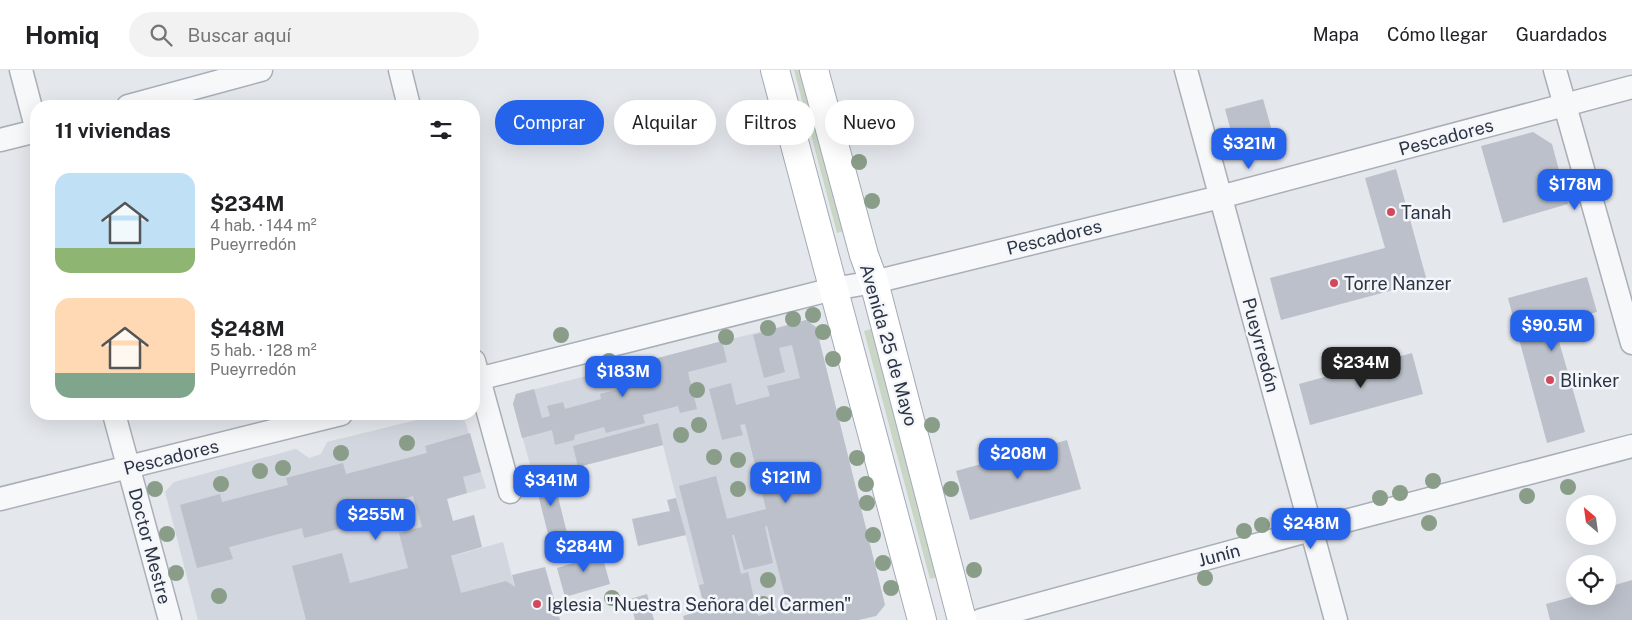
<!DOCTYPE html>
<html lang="es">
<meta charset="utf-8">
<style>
body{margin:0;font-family:"Public Sans",sans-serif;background:#f2f2f2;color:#202124;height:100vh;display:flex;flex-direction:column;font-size:19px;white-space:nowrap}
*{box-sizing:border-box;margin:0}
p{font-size:16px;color:#757577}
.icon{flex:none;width:28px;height:28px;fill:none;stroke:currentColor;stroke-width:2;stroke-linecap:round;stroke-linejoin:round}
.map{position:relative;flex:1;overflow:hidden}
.drawer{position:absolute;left:30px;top:30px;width:450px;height:320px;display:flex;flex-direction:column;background:#fff;border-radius:20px;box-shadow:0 5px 20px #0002}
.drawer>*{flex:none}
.guide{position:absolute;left:495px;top:30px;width:475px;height:45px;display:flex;gap:10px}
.needle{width:32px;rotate:331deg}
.tools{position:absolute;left:1566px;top:425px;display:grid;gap:10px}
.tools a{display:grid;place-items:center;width:50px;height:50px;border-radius:50%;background:#fff;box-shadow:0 5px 20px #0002;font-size:25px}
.price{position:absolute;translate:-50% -42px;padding:0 11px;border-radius:10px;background:#2563eb;color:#fff;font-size:16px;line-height:32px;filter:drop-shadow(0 1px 2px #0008)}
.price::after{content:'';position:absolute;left:50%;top:30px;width:15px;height:11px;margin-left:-8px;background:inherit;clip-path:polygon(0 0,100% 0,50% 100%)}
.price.active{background:#222;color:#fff}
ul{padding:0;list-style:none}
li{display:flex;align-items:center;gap:15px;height:125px;padding:0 25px}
li span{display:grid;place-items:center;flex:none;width:140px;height:100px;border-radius:15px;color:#555}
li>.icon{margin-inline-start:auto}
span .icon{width:60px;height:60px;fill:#fffc;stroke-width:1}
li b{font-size:21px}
h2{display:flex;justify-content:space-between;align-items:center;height:60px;padding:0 25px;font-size:21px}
.chip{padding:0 18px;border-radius:22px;background:#fff;box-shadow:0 5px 20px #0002;font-size:18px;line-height:45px}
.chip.active{background:#2563eb;color:#fff}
header{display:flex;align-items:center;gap:30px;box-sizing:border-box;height:70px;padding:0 25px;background:#fff;border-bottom:1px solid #e0e0e0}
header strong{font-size:24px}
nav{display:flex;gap:28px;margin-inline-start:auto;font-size:18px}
.search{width:350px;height:45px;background:#f2f2f2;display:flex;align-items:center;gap:12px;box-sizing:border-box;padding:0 18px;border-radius:28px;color:#757577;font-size:19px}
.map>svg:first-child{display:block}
.built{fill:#d2d6de}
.green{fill:#c9d6c5}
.building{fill:#bbc0ca;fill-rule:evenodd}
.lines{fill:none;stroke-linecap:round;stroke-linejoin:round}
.minor-casing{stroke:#a9aeb7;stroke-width:25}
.major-casing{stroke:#a3abb8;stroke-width:30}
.minor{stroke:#f7f8fa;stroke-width:22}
.major{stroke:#fff;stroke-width:28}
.tree{fill:#899d89}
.poi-dot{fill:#d1495b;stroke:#f4f6f9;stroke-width:2}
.labels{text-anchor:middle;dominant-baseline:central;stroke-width:5;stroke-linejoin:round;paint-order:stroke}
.street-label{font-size:18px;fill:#2b3445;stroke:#f4f6f9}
.poi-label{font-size:18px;fill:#2b3445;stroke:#f4f6f9;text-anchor:start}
</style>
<header>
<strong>Homiq</strong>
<div class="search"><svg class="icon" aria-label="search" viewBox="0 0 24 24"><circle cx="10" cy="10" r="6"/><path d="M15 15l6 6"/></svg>Buscar aquí</div>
<nav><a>Mapa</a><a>Cómo llegar</a><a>Guardados</a></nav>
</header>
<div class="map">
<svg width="1632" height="550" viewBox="0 0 1632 550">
<rect width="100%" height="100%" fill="#e4e7ec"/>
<!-- built -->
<path class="built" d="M806,250L816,257L885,535L876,546L707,550L663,375L534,408L513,334L516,324Z
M441,344H452L465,351L486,418L417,437L422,457L409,498L503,472L523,550H198L165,422L174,412L296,379L309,388L321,384L327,372Z"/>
<!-- green -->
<path class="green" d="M794,0H801L844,161L837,163Z
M871,259L937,507L930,509L864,261Z"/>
<!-- building -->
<path class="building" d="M1263,29L1276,75L1259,80L1233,69L1225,39Z
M1533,62L1552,74L1568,134L1503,153L1481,76Z
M1396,99L1427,211L1281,250L1270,208L1385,178L1365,108Z
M1587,207L1597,242L1554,254L1585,362L1547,373L1508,228Z
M806,250L816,257L885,535L876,546L859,550H684L683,546L705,539L699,515L704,514L679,416L716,406L727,449L766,439L745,354L740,355L743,365L722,370L709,319L731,313L736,335L770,326L767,316L800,308L792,275L779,278L785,302L764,308L753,265ZM767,456L788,538L758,546L748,502L741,504L732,465H734L744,500L773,493L765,457Z
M722,271L727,292L688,302L697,339L680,343L678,336L643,345L645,353L606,363L604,357L575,365L574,370L555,375L552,360L522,368L513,334L516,324L534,319L542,348L550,346L547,336L563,332L565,339L601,329L600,324L638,314L632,295Z
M1412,283L1423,324L1310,355L1299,314Z
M658,353L663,375L578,397L573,376Z
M470,363L481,402L463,407L467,423L447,429L453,451L474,445L482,477L451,486L461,523L506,511L515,517L512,505L545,497L560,550H306L292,496L342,483L350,513L408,498L399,463L422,457L413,426L351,443L354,455L304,468L302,458L229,477L233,489L197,498L180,435L220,424L222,432L288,415L286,408L343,393L346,404L427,383L425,376Z
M1067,370L1081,419L970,450L956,401Z
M552,403L568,467L550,472L534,408Z
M676,428L686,465L638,476L632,449L670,441L667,430Z
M599,474L610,514L565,527L557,498L583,490L579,480Z
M1632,510V550H1550L1546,534L1575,526H1608V517Z
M647,524L654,550H635L630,529Z"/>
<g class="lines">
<!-- minor casing -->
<g class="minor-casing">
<path id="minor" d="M21,0L36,57
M400,0L409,36
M1186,0L1336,550
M1555,0L1632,273
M128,36L261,0
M0,70L36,61
M474,291L510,422
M474,310L833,219L874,212L1220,127L1632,17
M114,344L170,550
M0,429L341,344
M981,550L1311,460L1632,376"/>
</g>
<!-- major casing -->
<g class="major-casing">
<path id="major" d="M775,0L922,550
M814,0L864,185L874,212L962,550"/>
</g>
<!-- minor -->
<use href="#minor" class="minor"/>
<!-- major -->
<use href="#major" class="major"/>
</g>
<!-- trees -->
<g class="tree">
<circle cx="859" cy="92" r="8"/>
<circle cx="872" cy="131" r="8"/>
<circle cx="813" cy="245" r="8"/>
<circle cx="793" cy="249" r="8"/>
<circle cx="768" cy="258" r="8"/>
<circle cx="823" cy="262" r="8"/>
<circle cx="561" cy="265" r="8"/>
<circle cx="726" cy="267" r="8"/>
<circle cx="833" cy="289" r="8"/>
<circle cx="609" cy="291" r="8"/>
<circle cx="697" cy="320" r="8"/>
<circle cx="844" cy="344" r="8"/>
<circle cx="699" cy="355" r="8"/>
<circle cx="932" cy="355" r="8"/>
<circle cx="681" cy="365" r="8"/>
<circle cx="407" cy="373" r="8"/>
<circle cx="341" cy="383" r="8"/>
<circle cx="714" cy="387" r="8"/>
<circle cx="857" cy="388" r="8"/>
<circle cx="738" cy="390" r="8"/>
<circle cx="283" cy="398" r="8"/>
<circle cx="260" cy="401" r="8"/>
<circle cx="1433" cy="411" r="8"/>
<circle cx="221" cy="414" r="8"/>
<circle cx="866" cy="414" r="8"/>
<circle cx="1568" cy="417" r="8"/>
<circle cx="155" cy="419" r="8"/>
<circle cx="738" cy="419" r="8"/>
<circle cx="951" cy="419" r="8"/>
<circle cx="1400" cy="423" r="8"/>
<circle cx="1527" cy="426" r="8"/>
<circle cx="1380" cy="428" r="8"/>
<circle cx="867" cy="433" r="8"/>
<circle cx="1429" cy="453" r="8"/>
<circle cx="1262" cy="455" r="8"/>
<circle cx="1244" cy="461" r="8"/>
<circle cx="167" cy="464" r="8"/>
<circle cx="873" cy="465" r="8"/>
<circle cx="883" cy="493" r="8"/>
<circle cx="974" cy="500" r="8"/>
<circle cx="176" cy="503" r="8"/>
<circle cx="1205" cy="508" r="8"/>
<circle cx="768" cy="510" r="8"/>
<circle cx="891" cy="518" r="8"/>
<circle cx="219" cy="526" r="8"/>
<circle cx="612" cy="528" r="8"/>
<circle cx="763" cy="534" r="8"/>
</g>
<!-- markers -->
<g class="poi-dot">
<circle cx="1391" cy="142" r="5"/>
<circle cx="1334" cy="213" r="5"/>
<circle cx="1550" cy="310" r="5"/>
<circle cx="537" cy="534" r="5"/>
</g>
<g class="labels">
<!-- street labels -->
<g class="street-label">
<text transform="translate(1446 67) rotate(-15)">Pescadores</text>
<text transform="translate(1054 167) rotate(-14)">Pescadores</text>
<text transform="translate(889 275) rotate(74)">Avenida 25 de Mayo</text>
<text transform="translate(1261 275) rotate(75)">Pueyrredón</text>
<text transform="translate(171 387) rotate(-14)">Pescadores</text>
<text transform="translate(150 476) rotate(75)">Doctor Mestre</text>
<text transform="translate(1219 485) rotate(-15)">Junín</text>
</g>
<!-- poi labels -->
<g class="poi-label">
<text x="1401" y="142">Tanah</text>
<text x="1344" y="213">Torre Nanzer</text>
<text x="1560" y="310">Blinker</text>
<text x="547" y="534">Iglesia "Nuestra Señora del Carmen"</text>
</g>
</g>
</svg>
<div class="tools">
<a><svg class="needle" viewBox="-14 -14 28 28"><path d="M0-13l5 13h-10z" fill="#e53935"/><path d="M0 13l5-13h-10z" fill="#757577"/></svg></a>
<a><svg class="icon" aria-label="locate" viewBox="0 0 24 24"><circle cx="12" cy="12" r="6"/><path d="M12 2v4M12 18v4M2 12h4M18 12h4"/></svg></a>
</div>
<b class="price" style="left:1249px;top:100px">$321M</b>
<b class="price" style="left:1575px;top:141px">$178M</b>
<b class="price" style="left:1552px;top:282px">$90.5M</b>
<b class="price active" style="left:1361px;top:319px">$234M</b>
<b class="price" style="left:623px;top:328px">$183M</b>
<b class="price" style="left:1018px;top:410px">$208M</b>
<b class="price" style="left:786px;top:434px">$121M</b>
<b class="price" style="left:551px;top:437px">$341M</b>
<b class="price" style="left:376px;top:471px">$255M</b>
<b class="price" style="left:1311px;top:480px">$248M</b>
<b class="price" style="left:584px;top:503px">$284M</b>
<div class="guide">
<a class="chip active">Comprar</a>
<a class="chip">Alquilar</a>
<a class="chip">Filtros</a>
<a class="chip">Nuevo</a>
</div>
<section class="drawer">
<h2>11 viviendas<svg class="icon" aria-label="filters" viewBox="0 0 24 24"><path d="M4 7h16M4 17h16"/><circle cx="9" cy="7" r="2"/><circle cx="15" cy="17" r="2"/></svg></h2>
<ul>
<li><span style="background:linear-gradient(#bfe0f5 75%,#8fb573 0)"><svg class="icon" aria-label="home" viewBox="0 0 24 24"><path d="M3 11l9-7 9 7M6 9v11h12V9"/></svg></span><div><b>$234M</b><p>4 hab. · 144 m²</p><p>Pueyrredón</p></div></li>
<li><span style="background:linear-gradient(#ffd9b3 75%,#7fa58c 0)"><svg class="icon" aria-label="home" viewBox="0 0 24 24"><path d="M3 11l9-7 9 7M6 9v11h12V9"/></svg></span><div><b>$248M</b><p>5 hab. · 128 m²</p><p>Pueyrredón</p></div></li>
</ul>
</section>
</div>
